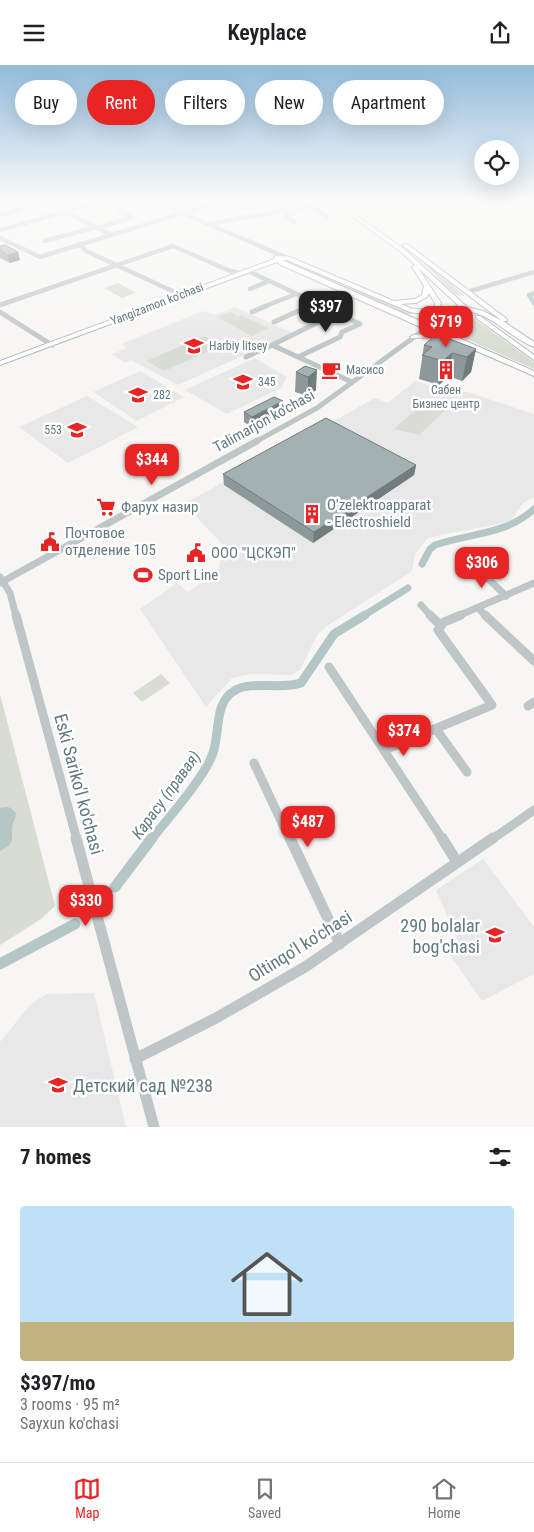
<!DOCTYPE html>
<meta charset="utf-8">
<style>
body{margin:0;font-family:"Roboto Condensed",sans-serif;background:#f6f6f6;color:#202124;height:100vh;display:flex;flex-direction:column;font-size:19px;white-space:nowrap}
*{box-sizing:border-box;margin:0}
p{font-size:16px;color:#757577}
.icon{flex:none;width:28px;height:28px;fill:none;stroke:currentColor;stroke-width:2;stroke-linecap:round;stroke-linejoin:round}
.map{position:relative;height:1062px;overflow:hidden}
.drawer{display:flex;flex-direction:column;background:#fff;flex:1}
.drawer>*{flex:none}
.top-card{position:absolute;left:15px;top:15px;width:505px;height:45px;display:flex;gap:10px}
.controls{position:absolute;left:474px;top:75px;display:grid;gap:10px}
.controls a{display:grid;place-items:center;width:45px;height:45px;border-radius:50%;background:#fff;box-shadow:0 5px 20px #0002;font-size:25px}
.price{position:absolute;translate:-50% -42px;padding:0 11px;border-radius:10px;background:#e62524;color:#fff;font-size:16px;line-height:32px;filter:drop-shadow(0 1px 2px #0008)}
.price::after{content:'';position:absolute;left:50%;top:30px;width:15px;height:11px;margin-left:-8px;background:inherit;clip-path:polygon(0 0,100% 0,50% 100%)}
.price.selected{background:#222;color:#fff}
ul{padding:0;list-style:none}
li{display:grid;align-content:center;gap:10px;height:265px;padding:0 20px}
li+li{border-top:1px solid #e0e0e0}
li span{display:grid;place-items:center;height:155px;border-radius:5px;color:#555}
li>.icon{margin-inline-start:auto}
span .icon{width:90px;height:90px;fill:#fffc;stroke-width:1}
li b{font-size:21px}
h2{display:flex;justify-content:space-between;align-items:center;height:60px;padding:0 20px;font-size:21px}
.tag{padding:0 18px;border-radius:22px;background:#fff;box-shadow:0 5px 20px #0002;font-size:18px;line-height:45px}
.tag.selected{background:#e62524;color:#fff}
header{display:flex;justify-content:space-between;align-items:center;height:65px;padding:0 20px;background:#fff;font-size:22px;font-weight:600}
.dock{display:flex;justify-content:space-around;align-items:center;height:70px;border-top:1px solid #e0e0e0;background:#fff;font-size:14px;color:#757577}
.dock a{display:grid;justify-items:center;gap:2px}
.dock .selected{color:#e62524}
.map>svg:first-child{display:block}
.built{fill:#e7e8e7}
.green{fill:#d8dcd2}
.water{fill:#b5c6c7}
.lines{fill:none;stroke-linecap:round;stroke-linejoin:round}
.canal-far3{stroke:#b5c6c7;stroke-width:4.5}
.canal-far2{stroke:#b5c6c7;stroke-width:7}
.canal-far1{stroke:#b5c6c7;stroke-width:9}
.canal{stroke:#b5c6c7;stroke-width:11}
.major-casing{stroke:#b1b8ba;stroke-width:2}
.minor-far4{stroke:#bfc6c8;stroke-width:4.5}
.minor-far3{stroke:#bfc6c8;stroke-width:5}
.minor-far2{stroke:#bfc6c8;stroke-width:7}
.minor-far1{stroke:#bfc6c8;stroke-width:9}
.minor{stroke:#bfc6c8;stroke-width:11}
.major{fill:#fff;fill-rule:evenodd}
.wall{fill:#8d989a}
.shaded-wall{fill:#737c7d}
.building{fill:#a4b1b3;stroke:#737c7d}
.labels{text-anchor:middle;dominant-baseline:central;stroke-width:5;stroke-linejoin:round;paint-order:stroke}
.far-street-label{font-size:12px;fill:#61797f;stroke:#fff}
.far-poi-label{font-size:12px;fill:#61797f;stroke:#fff;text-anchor:start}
.street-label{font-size:15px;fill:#61797f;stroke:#fff}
.poi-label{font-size:15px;fill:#61797f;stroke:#fff;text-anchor:start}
.water-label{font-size:16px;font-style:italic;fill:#5c797a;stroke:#fff}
.near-street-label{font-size:18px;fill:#61797f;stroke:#fff}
.near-poi-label{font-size:18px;fill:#61797f;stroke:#fff;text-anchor:end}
</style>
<header><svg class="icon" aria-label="menu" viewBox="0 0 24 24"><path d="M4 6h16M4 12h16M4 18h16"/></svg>Keyplace<svg class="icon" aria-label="share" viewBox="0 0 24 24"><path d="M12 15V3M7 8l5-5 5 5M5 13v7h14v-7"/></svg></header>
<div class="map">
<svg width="534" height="1062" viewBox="0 0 534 1062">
<rect width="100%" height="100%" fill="#f7f6f3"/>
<!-- built -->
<path class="built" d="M235,242L293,268L178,320L131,295L125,298L112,289L127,283L121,279L203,246L215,250Z
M255,293L287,312L281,323L227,349L185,325Z
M140,306L184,332L137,356L93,327Z
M415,316L443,325L467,327L534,349V432L523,438L511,455L503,458L440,470L427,474L415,489L412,506L327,561L317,570L300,605L292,610L251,609L232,613L206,642L140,544L177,518L188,527L218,506L224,481L184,439L375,333L388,338Z
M87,331L138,362L68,398L19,362Z
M483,794L534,862V909L482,936L448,887L459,878L436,825Z
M94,928L126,1062H0V977L30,940L46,929Z"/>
<!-- green -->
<path class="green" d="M408,184L465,231L456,230Z
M283,195L411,248V249L405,250L285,199Z
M118,218L135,227H137L122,233L104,223Z
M462,245L534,297V304L446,265L439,261L436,254L444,247Z
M230,247L237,250L233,253L241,250L269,263L252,271L217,252Z
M204,271L222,280L164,306L147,296Z
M428,334L450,341L419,370L394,364Z
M161,609L170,618L142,637L133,628Z
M0,629L55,841L41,854L0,880Z"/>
<!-- water -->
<path class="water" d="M7,742L11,743L16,748C16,754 14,754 13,759C9,772 19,777 0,786V743Z"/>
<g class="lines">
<!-- canal-far3 -->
<path class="canal-far3" d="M534,228L529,230L534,238"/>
<!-- canal-far2 -->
<path class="canal-far2" d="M422,499L430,484L435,480C470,468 506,470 534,444
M363,551L408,523"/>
<!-- canal-far1 -->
<path class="canal-far1" d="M151,775C168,753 205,712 213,688C220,668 214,638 234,626C251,615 280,625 301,618L334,569L365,550"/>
<!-- canal -->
<path class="canal" d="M115,822L152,773
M0,899L75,859"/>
<!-- major casing -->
<g class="major-casing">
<path id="major" d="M332,137H337L404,184L467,242L483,246L502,256L402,180L407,179L507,254V256H503L534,277V282C512,274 496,253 472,247C452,241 431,252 410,247L287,195H282L534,306V311L444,272L411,273L410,272L413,270L436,269L281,200L277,197L0,300V296L274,194V192L276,191L290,192L394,236L415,234L422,230L424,221L412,202L415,200L400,186ZM419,204L459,241L440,244L441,238ZM429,228L435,238L434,245L413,244L400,239L416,238L427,232Z
M476,251H480L534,290V295L476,253Z"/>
</g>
<!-- minor-far4 -->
<path class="minor-far4" d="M45,137L112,170
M156,137L288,193
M312,141L327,152
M243,143L277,137
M294,149L285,150L294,157
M0,150L19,145
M208,159L334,137
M97,163L132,152L118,145
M0,165L101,137
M0,173L40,192L218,137
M45,176L96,162
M80,179L86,186L181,230
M246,205L325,242
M250,224L269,216
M467,227L534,207
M0,240L173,181L230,206L240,208
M263,242L296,229
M307,242L343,226"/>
<!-- minor-far3 -->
<path class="minor-far3" d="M322,241L360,259L342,267L340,272L298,292L352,317
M0,247L52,280
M252,247L266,241
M274,257L309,241
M246,292L272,280
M298,292L272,280L337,248
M255,377L317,343L428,262"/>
<!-- minor-far2 -->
<path class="minor-far2" d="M474,500L506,531
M0,512L10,528L16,551
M0,518L257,376
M421,540L431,551
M479,544L486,551
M458,551L534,518"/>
<!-- minor-far1 -->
<path class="minor-far1" d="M16,550L77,775
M430,550L440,560
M485,550L534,596
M329,602L443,775
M528,641L534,637
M436,664L467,707
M385,685L492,640L438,565L444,557L461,550
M254,698L290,775
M491,775L534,745"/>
<!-- minor -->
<path class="minor" d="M76,773L154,1062
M290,773L340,879
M442,773L457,797
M135,994L216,953L305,902L493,773"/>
<!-- major -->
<use href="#major" class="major"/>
</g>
<!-- wall -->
<path class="wall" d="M0,181L18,187L20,195L10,198L0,193Z
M424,280L476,284L471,307L462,316L448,311L439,320L419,314Z
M305,301L316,325L308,331L295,327L296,307Z
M283,336V346L252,362L244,357V347Z
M416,400L414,410L313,478L224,420L223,409Z"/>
<!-- shaded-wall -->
<path class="shaded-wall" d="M18,187L20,195L10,198L8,190Z
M476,284L471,307L462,316L467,292Z
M452,288L448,311L439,320L443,296Z
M317,305L316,325L308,331V312Z
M283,336V346L252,362V352Z
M416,400L414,410L313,478L314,467Z"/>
<!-- building -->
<path class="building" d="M5,180L18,187L8,190L0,185V181Z
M439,270L476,284L467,292L452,288L443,296L422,290L432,282L424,280L434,271Z
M305,301L317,305L308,312L296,307Z
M274,332L283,336L252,352L244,347Z
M326,353L416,400L314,467L223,409Z"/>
<!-- sky -->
<linearGradient id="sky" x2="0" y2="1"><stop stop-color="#93bbdb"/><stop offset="0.48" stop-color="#fbfbfa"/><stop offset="1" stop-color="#fbfbfa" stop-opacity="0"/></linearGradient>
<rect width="534" height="286" fill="url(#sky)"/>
<!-- icons -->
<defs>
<g id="university-bare" transform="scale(1.5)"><path d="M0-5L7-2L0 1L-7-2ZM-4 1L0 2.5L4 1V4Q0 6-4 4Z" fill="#e62524" stroke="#fff" stroke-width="2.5" paint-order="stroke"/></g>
<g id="cafe-bare" transform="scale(1.5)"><path d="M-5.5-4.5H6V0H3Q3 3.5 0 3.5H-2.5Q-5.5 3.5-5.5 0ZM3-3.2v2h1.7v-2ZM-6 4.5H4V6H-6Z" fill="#e62524" stroke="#fff" stroke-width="2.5" paint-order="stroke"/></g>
<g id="building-bare" transform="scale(1.5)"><path d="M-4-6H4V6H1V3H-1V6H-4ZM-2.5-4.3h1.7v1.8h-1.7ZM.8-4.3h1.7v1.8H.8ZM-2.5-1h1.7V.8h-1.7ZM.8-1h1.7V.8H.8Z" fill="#e62524" stroke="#fff" stroke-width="2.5" paint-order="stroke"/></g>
<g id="school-bare" transform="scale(1.5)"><path d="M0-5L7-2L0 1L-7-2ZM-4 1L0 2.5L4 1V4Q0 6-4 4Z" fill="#e62524" stroke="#fff" stroke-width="2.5" paint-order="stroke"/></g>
<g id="supermarket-bare" transform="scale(1.5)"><path d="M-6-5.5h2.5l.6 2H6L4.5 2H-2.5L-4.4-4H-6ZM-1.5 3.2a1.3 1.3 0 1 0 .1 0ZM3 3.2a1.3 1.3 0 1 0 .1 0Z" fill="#e62524" stroke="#fff" stroke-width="2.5" paint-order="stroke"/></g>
<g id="civic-bare" transform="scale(1.5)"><path d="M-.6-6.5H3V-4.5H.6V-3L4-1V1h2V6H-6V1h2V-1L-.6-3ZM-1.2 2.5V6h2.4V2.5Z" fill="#e62524" stroke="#fff" stroke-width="2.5" paint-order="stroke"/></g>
<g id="stadium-bare" transform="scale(1.5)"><path d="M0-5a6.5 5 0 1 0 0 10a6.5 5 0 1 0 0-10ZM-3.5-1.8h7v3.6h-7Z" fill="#e62524" stroke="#fff" stroke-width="2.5" paint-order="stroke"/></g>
</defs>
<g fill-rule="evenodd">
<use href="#university-bare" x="194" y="281"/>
<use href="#cafe-bare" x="331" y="305"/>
<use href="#building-bare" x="446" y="305"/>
<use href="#school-bare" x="243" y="317"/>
<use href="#school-bare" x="138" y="330"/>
<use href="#school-bare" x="77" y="365"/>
<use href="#supermarket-bare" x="106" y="442"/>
<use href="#building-bare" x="312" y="449"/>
<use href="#civic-bare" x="50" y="477"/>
<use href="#civic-bare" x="196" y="488"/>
<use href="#stadium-bare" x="143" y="510"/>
<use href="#school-bare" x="495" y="870"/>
<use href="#school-bare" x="58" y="1020"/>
</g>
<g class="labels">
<!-- far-street labels -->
<g class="far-street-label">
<text transform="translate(157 239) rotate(-21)">Yangizamon ko'chasi</text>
</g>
<!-- far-poi labels -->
<g class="far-poi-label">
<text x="209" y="281">Harbiy litsey</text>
<text x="346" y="305">Масисо</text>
<text x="258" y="317">345</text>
<text x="446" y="325" text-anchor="middle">Сабен<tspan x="446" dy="14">Бизнес центр</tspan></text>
<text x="153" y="330">282</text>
<text x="62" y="365" text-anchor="end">553</text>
</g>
<!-- street labels -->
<g class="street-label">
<text transform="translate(264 356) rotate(-29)">Talimarjon ko'chasi</text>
</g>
<!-- poi labels -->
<g class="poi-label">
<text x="327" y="440">O'zelektroapparat<tspan x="327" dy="17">- Electroshield</tspan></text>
<text x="121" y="442">Фарух назир</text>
<text x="65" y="468">Почтовое<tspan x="65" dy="17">отделение 105</tspan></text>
<text x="211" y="488">ООО "ЦСКЭП"</text>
<text x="158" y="510">Sport Line</text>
</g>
<!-- water labels -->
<g class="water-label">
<text transform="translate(166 730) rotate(-54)">Карасу (правая)</text>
</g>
<!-- near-street labels -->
<g class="near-street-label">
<text transform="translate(79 719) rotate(75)">Eski Sariko'l ko'chasi</text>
<text transform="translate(300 881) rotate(-32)">Oltinqo'l ko'chasi</text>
</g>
<!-- near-poi labels -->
<g class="near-poi-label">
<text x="480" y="860">290 bolalar<tspan x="480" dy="21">bog'chasi</tspan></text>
<text x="73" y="1020" text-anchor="start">Детский сад №238</text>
</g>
</g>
</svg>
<div class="controls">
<a><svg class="icon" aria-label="locate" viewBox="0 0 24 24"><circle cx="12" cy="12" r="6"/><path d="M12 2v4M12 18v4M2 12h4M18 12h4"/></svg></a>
</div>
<b class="price selected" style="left:326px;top:268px">$397</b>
<b class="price" style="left:446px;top:283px">$719</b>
<b class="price" style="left:152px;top:421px">$344</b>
<b class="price" style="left:482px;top:524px">$306</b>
<b class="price" style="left:404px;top:692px">$374</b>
<b class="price" style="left:308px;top:783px">$487</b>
<b class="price" style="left:86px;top:862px">$330</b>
<div class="top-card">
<a class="tag">Buy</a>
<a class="tag selected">Rent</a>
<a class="tag">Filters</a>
<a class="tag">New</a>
<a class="tag">Apartment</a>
</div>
</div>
<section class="drawer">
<h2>7 homes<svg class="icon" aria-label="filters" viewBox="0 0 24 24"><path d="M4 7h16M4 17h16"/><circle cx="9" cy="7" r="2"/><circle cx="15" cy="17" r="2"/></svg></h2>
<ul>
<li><span style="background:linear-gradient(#bfe0f5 75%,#c2b280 0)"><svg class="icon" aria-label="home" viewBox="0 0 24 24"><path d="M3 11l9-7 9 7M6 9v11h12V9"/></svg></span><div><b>$397/mo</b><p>3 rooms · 95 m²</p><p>Sayxun ko'chasi</p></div></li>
</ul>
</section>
<nav class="dock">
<a class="selected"><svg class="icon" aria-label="map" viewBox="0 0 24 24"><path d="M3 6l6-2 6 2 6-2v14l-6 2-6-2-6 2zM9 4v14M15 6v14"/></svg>Map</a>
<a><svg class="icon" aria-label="saved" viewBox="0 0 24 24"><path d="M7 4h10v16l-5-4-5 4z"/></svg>Saved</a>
<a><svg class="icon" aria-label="home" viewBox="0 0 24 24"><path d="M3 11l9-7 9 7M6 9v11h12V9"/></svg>Home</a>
</nav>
